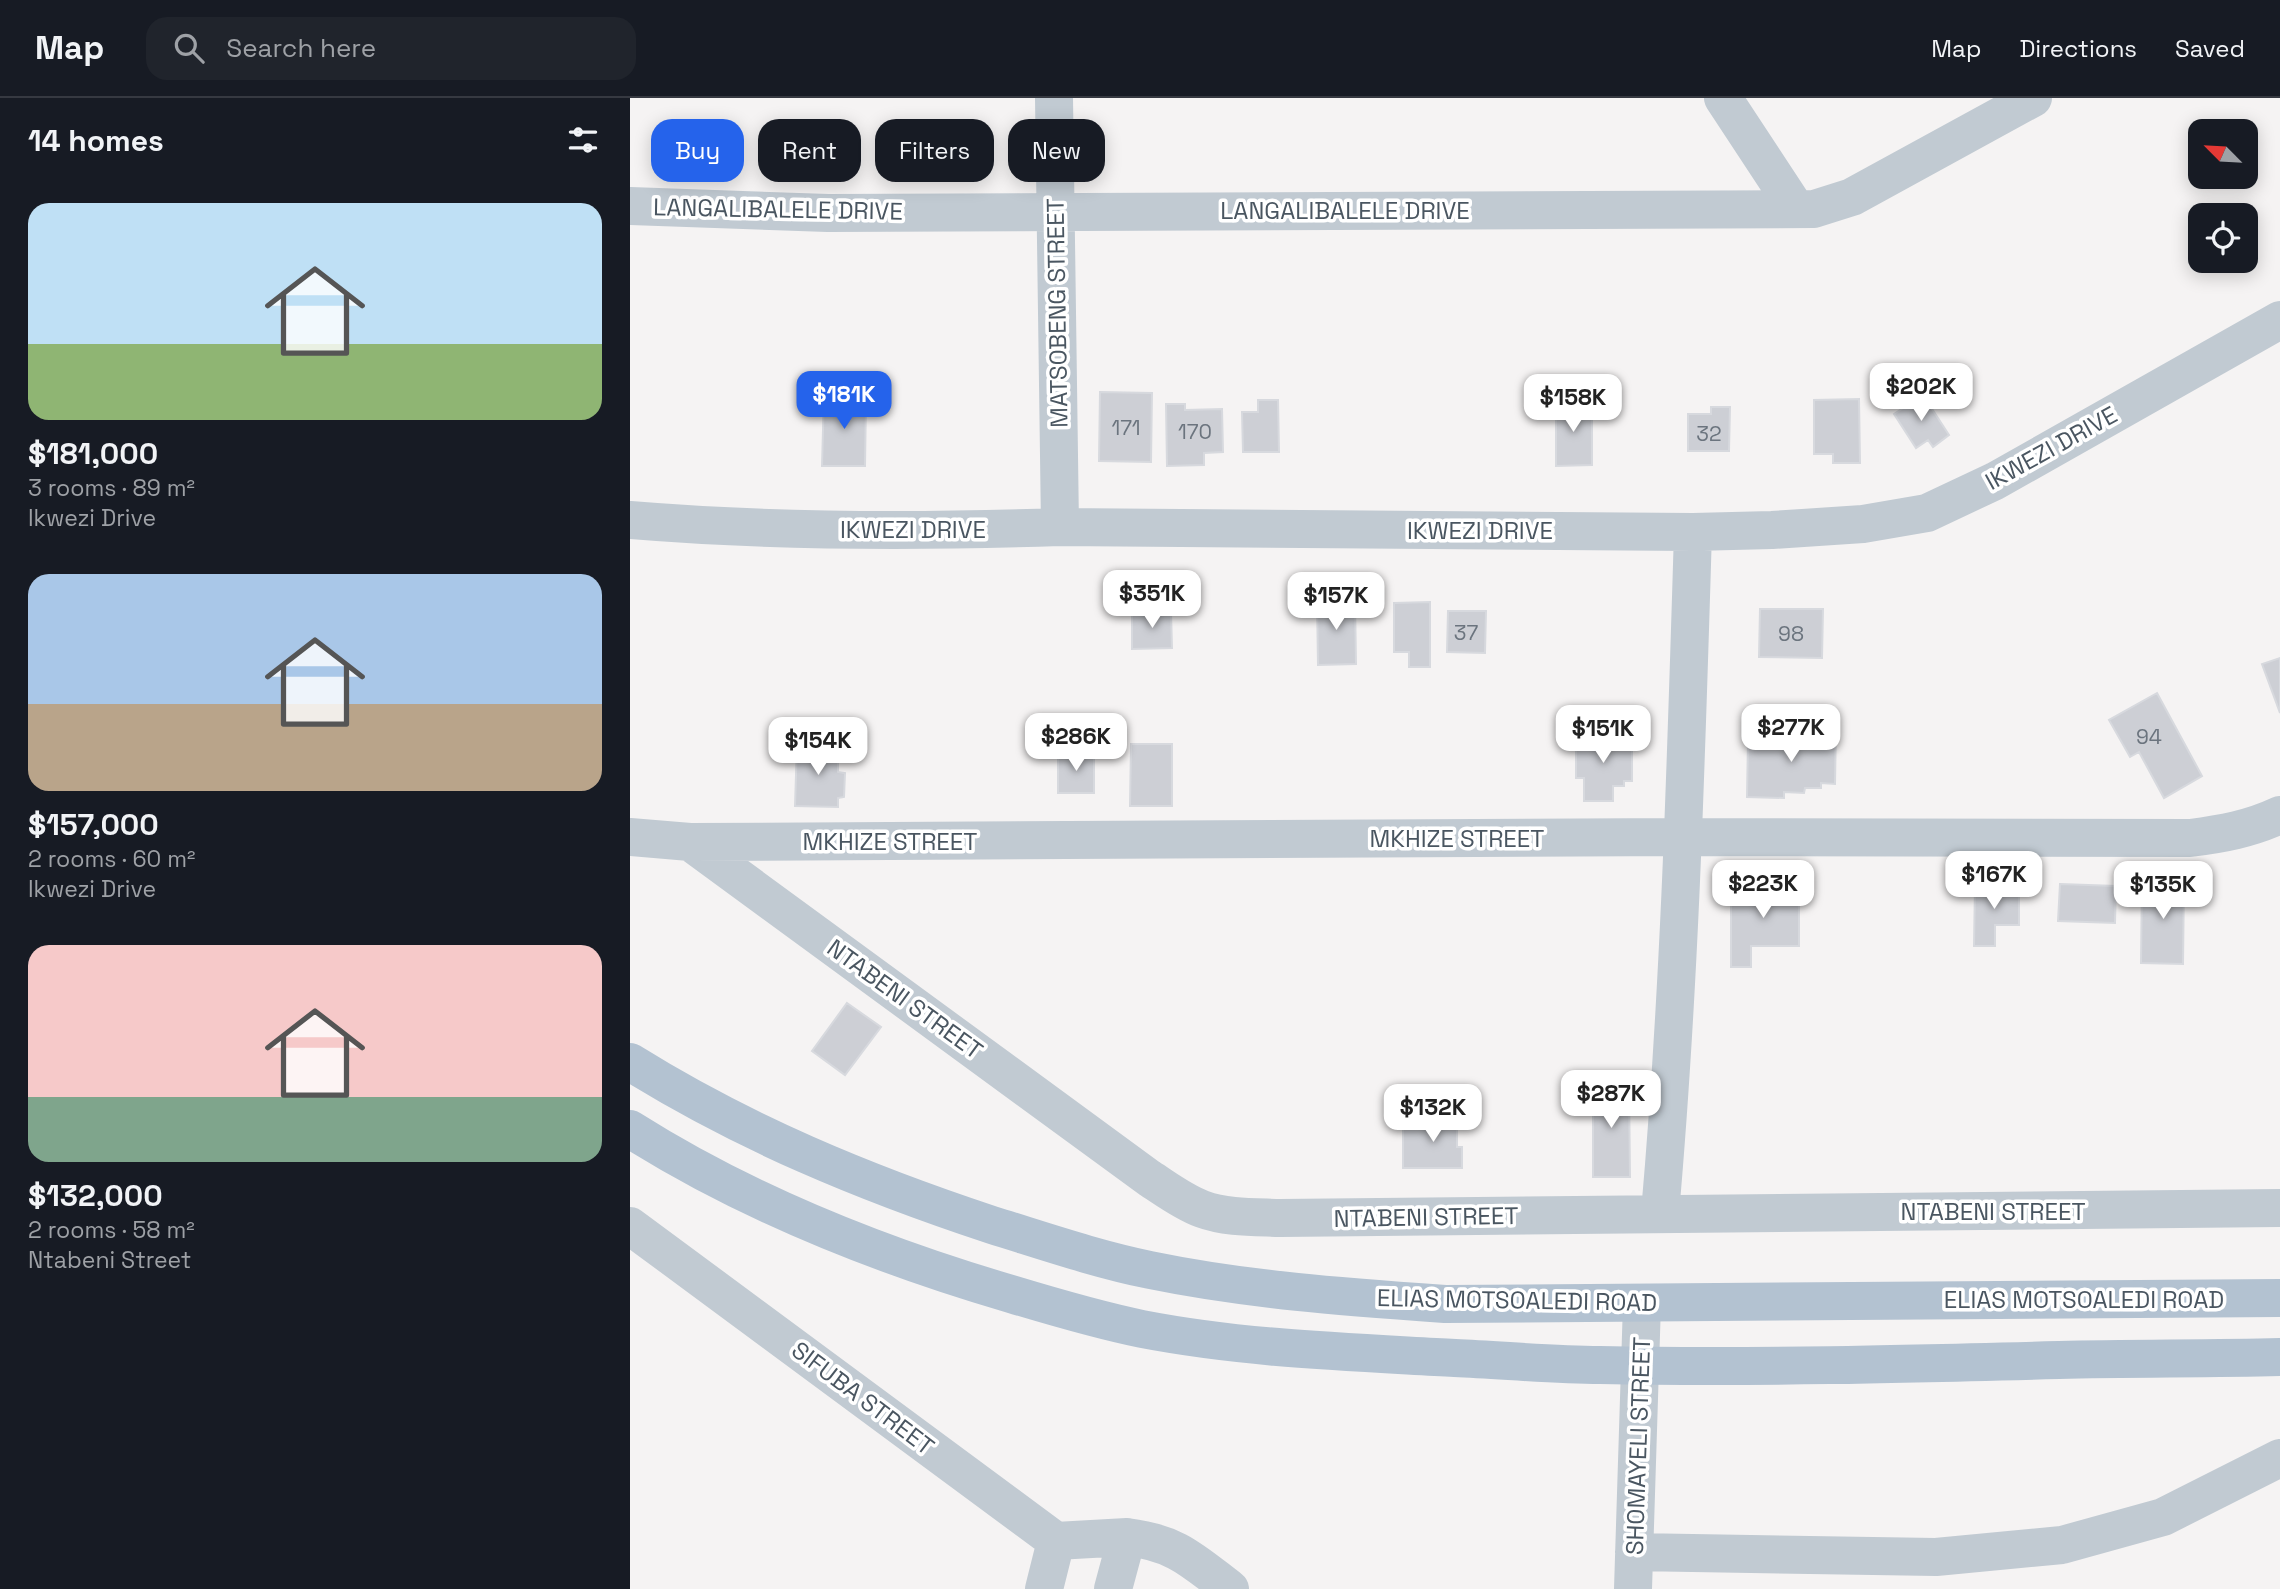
<!DOCTYPE html>
<meta charset="utf-8">
<style>
body{margin:0;font-family:"Space Grotesk",sans-serif;background:#20242c;color:#f1f3f6;height:100vh;display:flex;flex-direction:column;font-size:26px;white-space:nowrap}
*{box-sizing:border-box;margin:0}
p{font-size:23px;color:#9ea1a6}
.icon{flex:none;width:38px;height:38px;fill:none;stroke:currentColor;stroke-width:2;stroke-linecap:round;stroke-linejoin:round}
.map{position:relative;flex:1;overflow:hidden}
.sheet{display:flex;flex-direction:column;background:#171b24;width:630px}
.sheet>*{flex:none}
.guide{position:absolute;left:21px;top:21px;width:665px;height:63px;display:flex;gap:14px}
.needle{width:46px;rotate:294deg}
.tools{position:absolute;left:1558px;top:21px;display:grid;gap:14px}
.tools a{display:grid;place-items:center;width:70px;height:70px;border-radius:14px;background:#171b24;box-shadow:0 4px 18px #0003;font-size:35px}
.price{position:absolute;translate:-50% -60px;padding:0 16px;border-radius:14px;background:#fff;color:#222;font-size:23px;line-height:46px;filter:drop-shadow(0 2px 4px #0008)}
.price::after{content:'';position:absolute;left:50%;top:42px;width:21px;height:16px;margin-left:-10px;background:inherit;clip-path:polygon(0 0,100% 0,50% 100%)}
.price.on{background:#2563eb;color:#fff}
ul{padding:0;list-style:none}
li{display:grid;align-content:center;gap:14px;height:371px;padding:0 28px}
li span{display:grid;place-items:center;height:217px;border-radius:21px;color:#555}
li>.icon{margin-inline-start:auto}
span .icon{width:126px;height:126px;fill:#fffc;stroke-width:1}
li b{font-size:30px}
h2{display:flex;justify-content:space-between;align-items:center;height:84px;padding:0 28px;font-size:30px}
.tag{padding:0 24px;border-radius:21px;background:#171b24;box-shadow:0 4px 18px #0003;font-size:24px;line-height:63px}
.tag.on{background:#2563eb;color:#fff}
header{display:flex;align-items:center;gap:42px;box-sizing:border-box;height:98px;padding:0 35px;background:#171b24;border-bottom:2px solid #363941}
header strong{font-size:33px}
nav{display:flex;gap:38px;margin-inline-start:auto;font-size:24px}
.search{width:490px;height:63px;background:#20242c;display:flex;align-items:center;gap:18px;box-sizing:border-box;padding:0 24px;border-radius:21px;color:#9ea1a6;font-size:26px}
main{display:flex;flex:1;min-height:0}
.map>svg:first-child{display:block}
.building{fill:#cdcfd5;stroke:#d7d9de;stroke-width:2}
.lines{fill:none;stroke-linecap:round;stroke-linejoin:round}
.minor{stroke:#c1cad2;stroke-width:38}
.major{stroke:#b3c2d1;stroke-width:38}
.labels{text-anchor:middle;dominant-baseline:central;stroke-width:7;stroke-linejoin:round;paint-order:stroke}
.number-label{font-size:21px;fill:#6b747e}
.street-label{font-size:24px;fill:#4a5661;stroke:#fff}
</style>
<header>
<strong>Map</strong>
<div class="search"><svg class="icon" aria-label="search" viewBox="0 0 24 24"><circle cx="10" cy="10" r="6"/><path d="M15 15l6 6"/></svg>Search here</div>
<nav><a>Map</a><a>Directions</a><a>Saved</a></nav>
</header>
<main>
<section class="sheet">
<h2>14 homes<svg class="icon" aria-label="filters" viewBox="0 0 24 24"><path d="M4 7h16M4 17h16"/><circle cx="9" cy="7" r="2"/><circle cx="15" cy="17" r="2"/></svg></h2>
<ul>
<li><span style="background:linear-gradient(#bfe0f5 65%,#8fb573 0)"><svg class="icon" aria-label="home" viewBox="0 0 24 24"><path d="M3 11l9-7 9 7M6 9v11h12V9"/></svg></span><div><b>$181,000</b><p>3 rooms · 89 m²</p><p>Ikwezi Drive</p></div></li>
<li><span style="background:linear-gradient(#a9c7e8 60%,#b9a48a 0)"><svg class="icon" aria-label="home" viewBox="0 0 24 24"><path d="M3 11l9-7 9 7M6 9v11h12V9"/></svg></span><div><b>$157,000</b><p>2 rooms · 60 m²</p><p>Ikwezi Drive</p></div></li>
<li><span style="background:linear-gradient(#f6c9c9 70%,#7fa58c 0)"><svg class="icon" aria-label="home" viewBox="0 0 24 24"><path d="M3 11l9-7 9 7M6 9v11h12V9"/></svg></span><div><b>$132,000</b><p>2 rooms · 58 m²</p><p>Ntabeni Street</p></div></li>
</ul>
</section>
<div class="map">
<svg width="1650" height="1491" viewBox="0 0 1650 1491">
<rect width="100%" height="100%" fill="#f5f3f3"/>
<!-- building -->
<path class="building" d="M470,294L522,295L521,364L469,363Z
M194,296H217V302H236L235,368H192Z
M1293,297L1319,337L1303,349L1298,342L1286,350L1264,316Z
M926,301H947V313H962V367L926,368Z
M1229,301L1230,365H1203V356H1184V302Z
M628,302H648L649,354H613L612,314H628Z
M536,306H555V312L592,311L593,354L574,355V367L537,368Z
M1081,309H1100L1099,353H1058V316H1081Z
M725,501L726,566L688,567L687,502Z
M800,504V569H779V554H764V505Z
M1130,511H1193L1192,560L1129,559Z
M541,513L542,550L502,551V514Z
M818,513H856L855,555L817,554Z
M1650,560V615L1632,566Z
M1527,595L1572,678L1534,700L1509,654L1500,659L1479,622Z
M1188,626L1206,627L1205,686L1191,685V690H1175L1174,695L1154,694V700L1117,699L1118,641L1188,642Z
M946,636H978V642H1002V683H994V688H983V703H954V680H946Z
M167,646L199,647V659H208V674L215,675L214,699L208,700V709L165,708Z
M501,646H542V708H500Z
M428,655L464,656V695H428Z
M1512,780H1554L1553,866L1511,865Z
M1430,786L1486,788L1485,825L1428,823Z
M1345,787L1389,788V827H1365V848H1344Z
M1101,789H1169V848H1121V869H1101Z
M217,905L251,929L215,977L182,953Z
M999,985L1000,1079H963V986Z
M804,1013H827V1049H832V1070H773V1027H804Z"/>
<g class="lines">
<!-- minor -->
<path class="minor" d="M424,0L430,429
M1093,0L1166,111
M0,108L198,115L1184,111L1222,99L1403,0
M0,422C143,434 287,434 430,429L1063,434L1142,432L1233,426L1297,415L1365,383L1650,222
M0,739L60,744L1053,739L1560,740C1592,736 1620,731 1650,717
M60,744L519,1080C536,1091 553,1104 572,1111C596,1120 625,1119 650,1120L1650,1110
M1030,1115C1050,888 1056,661 1063,434
M0,1128L426,1443
M426,1443L497,1439
M1004,1454L1306,1459L1432,1447L1533,1419L1650,1360
M414,1491L426,1443
M483,1491L497,1439C546,1445 562,1462 600,1491
M1003,1491L1012,1205"/>
<!-- major -->
<path class="major" d="M0,964C114,1035 235,1085 362,1127C414,1143 466,1161 520,1172C617,1192 716,1199 815,1206L1650,1200
M0,1031C117,1105 248,1157 381,1196C424,1209 468,1222 512,1231C616,1251 721,1254 825,1260C873,1262 922,1267 970,1267C1123,1270 1276,1266 1429,1262C1503,1260 1576,1261 1650,1259"/>
</g>
<g class="labels">
<!-- number labels -->
<g class="number-label">
<text x="496" y="329">171</text>
<text x="565" y="333">170</text>
<text x="1079" y="335">32</text>
<text x="836" y="534">37</text>
<text x="1161" y="535">98</text>
<text x="1519" y="638">94</text>
</g>
<!-- street labels -->
<g class="street-label">
<text transform="translate(148 111) rotate(1)">LANGALIBALELE DRIVE</text>
<text x="715" y="112">LANGALIBALELE DRIVE</text>
<text transform="translate(427 215) rotate(-91)">MATSOBENG STREET</text>
<text transform="translate(1421 350) rotate(-29)">IKWEZI DRIVE</text>
<text x="283" y="431">IKWEZI DRIVE</text>
<text x="850" y="432">IKWEZI DRIVE</text>
<text x="827" y="740">MKHIZE STREET</text>
<text x="260" y="743">MKHIZE STREET</text>
<text transform="translate(275 901) rotate(36)">NTABENI STREET</text>
<text x="1363" y="1113">NTABENI STREET</text>
<text transform="translate(796 1119) rotate(-1)">NTABENI STREET</text>
<text x="1454" y="1201">ELIAS MOTSOALEDI ROAD</text>
<text transform="translate(887 1202) rotate(1)">ELIAS MOTSOALEDI ROAD</text>
<text transform="translate(233 1300) rotate(37)">SIFUBA STREET</text>
<text transform="translate(1008 1348) rotate(-88)">SHOMAYELI STREET</text>
</g>
</g>
</svg>
<div class="tools">
<a><svg class="needle" viewBox="-14 -14 28 28"><path d="M0-13l5 13h-10z" fill="#e53935"/><path d="M0 13l5-13h-10z" fill="#9ea1a6"/></svg></a>
<a><svg class="icon" aria-label="locate" viewBox="0 0 24 24"><circle cx="12" cy="12" r="6"/><path d="M12 2v4M12 18v4M2 12h4M18 12h4"/></svg></a>
</div>
<b class="price" style="left:1291px;top:325px">$202K</b>
<b class="price on" style="left:214px;top:333px">$181K</b>
<b class="price" style="left:943px;top:336px">$158K</b>
<b class="price" style="left:522px;top:532px">$351K</b>
<b class="price" style="left:706px;top:534px">$157K</b>
<b class="price" style="left:1161px;top:666px">$277K</b>
<b class="price" style="left:973px;top:667px">$151K</b>
<b class="price" style="left:446px;top:675px">$286K</b>
<b class="price" style="left:188px;top:679px">$154K</b>
<b class="price" style="left:1364px;top:813px">$167K</b>
<b class="price" style="left:1133px;top:822px">$223K</b>
<b class="price" style="left:1533px;top:823px">$135K</b>
<b class="price" style="left:981px;top:1032px">$287K</b>
<b class="price" style="left:803px;top:1046px">$132K</b>
<div class="guide">
<a class="tag on">Buy</a>
<a class="tag">Rent</a>
<a class="tag">Filters</a>
<a class="tag">New</a>
</div>
</div>
</main>
